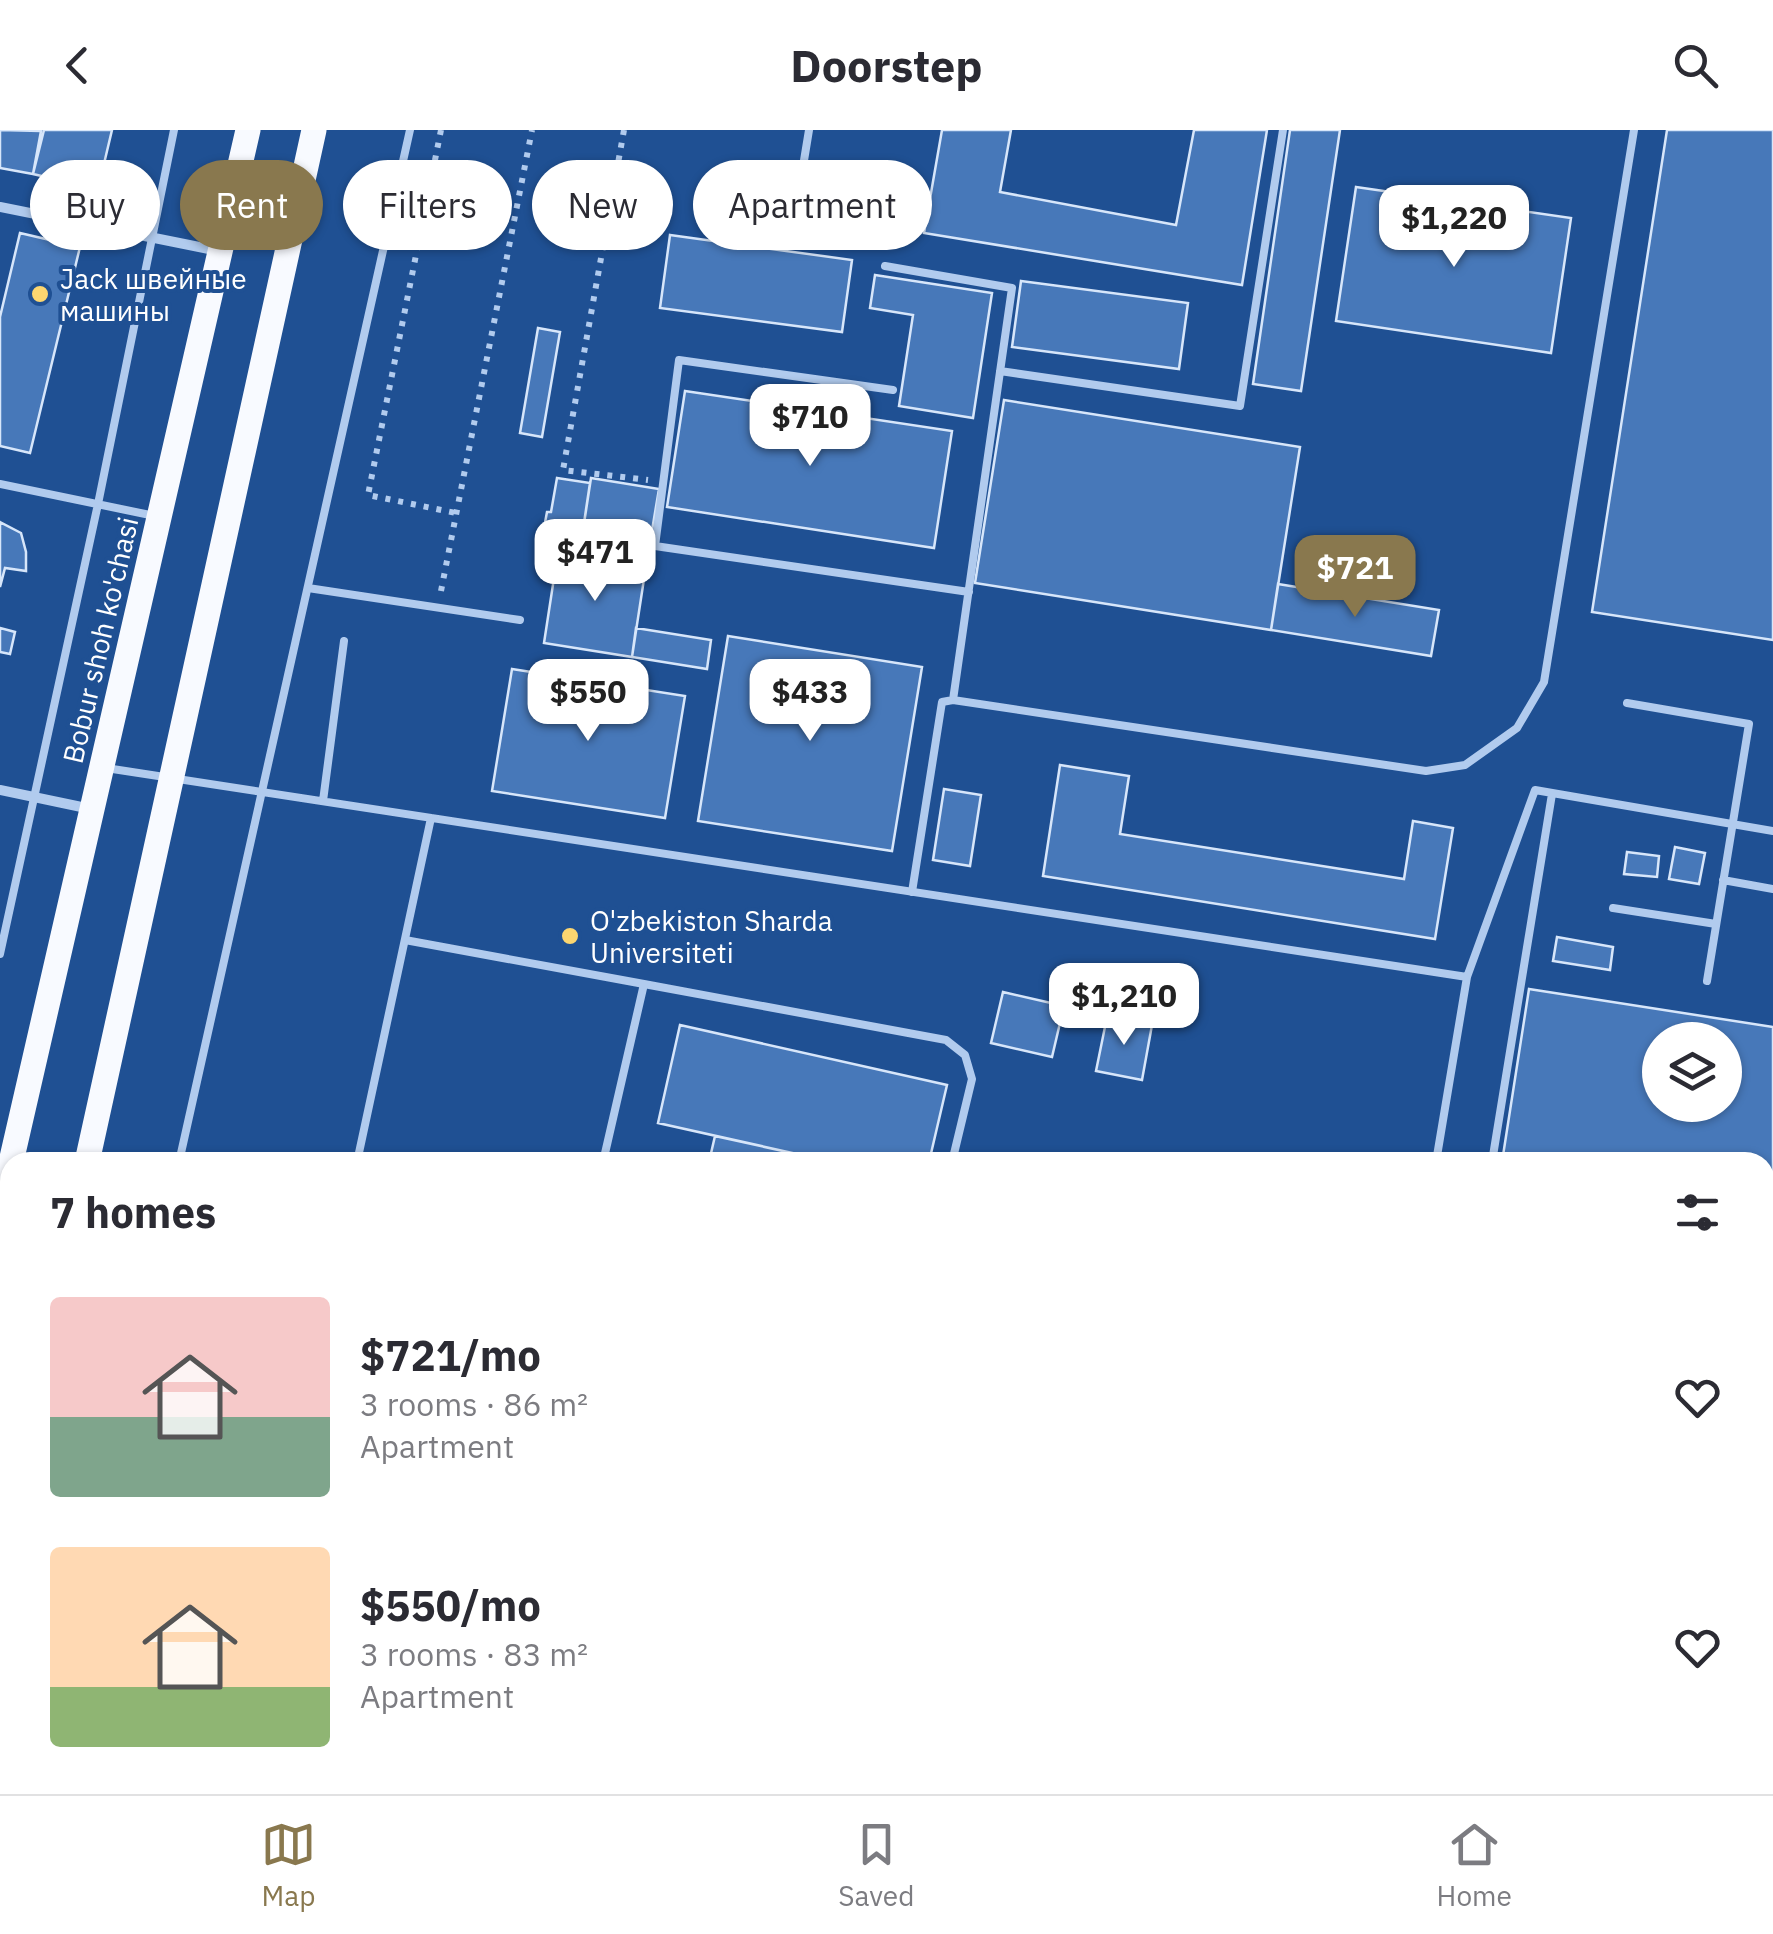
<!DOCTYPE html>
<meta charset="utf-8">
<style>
body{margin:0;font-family:"IBM Plex Sans",sans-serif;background:#f7f7f7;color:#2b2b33;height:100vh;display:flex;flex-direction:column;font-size:38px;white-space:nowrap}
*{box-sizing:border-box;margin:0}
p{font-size:32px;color:#7c7c81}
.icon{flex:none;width:55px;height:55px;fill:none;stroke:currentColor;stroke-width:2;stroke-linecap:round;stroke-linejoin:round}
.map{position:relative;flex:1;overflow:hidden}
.side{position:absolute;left:0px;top:1022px;width:1775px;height:642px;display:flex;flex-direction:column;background:#fff;border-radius:30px 30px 0 0;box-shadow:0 2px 8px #0004}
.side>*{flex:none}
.top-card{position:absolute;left:30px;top:30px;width:1000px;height:90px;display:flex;gap:20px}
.controls{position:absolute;left:1642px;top:892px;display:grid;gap:20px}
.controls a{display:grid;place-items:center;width:100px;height:100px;border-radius:50%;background:#fff;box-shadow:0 2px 8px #0004;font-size:50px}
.price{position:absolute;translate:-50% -85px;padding:0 22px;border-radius:20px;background:#fff;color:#222;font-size:32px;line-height:65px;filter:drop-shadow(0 2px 5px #0008)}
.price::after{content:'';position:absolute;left:50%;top:60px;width:30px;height:22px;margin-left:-15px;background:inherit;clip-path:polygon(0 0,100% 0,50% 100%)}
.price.selected{background:#89784e;color:#fff}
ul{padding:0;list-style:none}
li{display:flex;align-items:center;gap:30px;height:250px;padding:0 50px}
li span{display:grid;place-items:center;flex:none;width:280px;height:200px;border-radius:10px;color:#555}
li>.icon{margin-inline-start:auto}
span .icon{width:120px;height:120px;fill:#fffc;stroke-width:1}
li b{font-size:42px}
h2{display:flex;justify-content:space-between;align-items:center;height:120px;padding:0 50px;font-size:42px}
.pill{padding:0 35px;border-radius:45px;background:#fff;box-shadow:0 2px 8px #0004;font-size:35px;line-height:90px}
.pill.selected{background:#89784e;color:#fff}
header{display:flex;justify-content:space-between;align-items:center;height:130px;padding:0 50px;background:#fff;font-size:45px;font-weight:800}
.tab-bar{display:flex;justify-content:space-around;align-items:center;height:140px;border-top:2px solid #e1e1e2;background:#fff;font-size:28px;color:#7c7c81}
.tab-bar a{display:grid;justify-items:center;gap:5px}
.tab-bar .selected{color:#89784e}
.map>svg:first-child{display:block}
.building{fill:#4778b9;stroke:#d7e6fa;stroke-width:2.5;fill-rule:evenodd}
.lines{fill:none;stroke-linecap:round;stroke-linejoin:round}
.path{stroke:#b1cbee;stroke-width:6;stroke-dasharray:5 8;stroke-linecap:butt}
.service{stroke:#b1cbee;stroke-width:8}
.minor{stroke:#b1cbee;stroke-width:10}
.primary{stroke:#f8faff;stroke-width:25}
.poi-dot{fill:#fcd670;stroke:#1f5093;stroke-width:4}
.labels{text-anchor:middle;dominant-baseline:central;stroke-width:8;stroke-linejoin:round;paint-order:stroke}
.poi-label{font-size:28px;fill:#fff;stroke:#1f5093;text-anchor:start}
.street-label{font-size:28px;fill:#fff;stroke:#1f5093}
</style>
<header><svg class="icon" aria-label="back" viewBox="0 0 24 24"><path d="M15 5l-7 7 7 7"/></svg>Doorstep<svg class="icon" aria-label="search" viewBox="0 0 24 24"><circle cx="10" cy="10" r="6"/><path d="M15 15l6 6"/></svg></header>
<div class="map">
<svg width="1773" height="1664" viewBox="0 0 1773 1664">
<rect width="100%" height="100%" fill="#1f5093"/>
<!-- building -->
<path class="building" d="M0,0L41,1L33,44L0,38Z
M44,0H112L98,59L33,44Z
M942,0H1011L1000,62L1176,95L1194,0H1267L1242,155L924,103Z
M1290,0H1340L1301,261L1253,254Z
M1667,0H1773V510L1592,482Z
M1356,57L1571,88L1551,223L1336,191Z
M20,103L80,117L30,323L0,316V187Z
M670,105L852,130L842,202L660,178Z
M875,145L992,163L973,288L899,276L913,185L870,178Z
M1021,151L1188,173L1179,239L1012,217Z
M538,198L560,202L542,307L520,303Z
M685,261L952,301L934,418L667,377Z
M1004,270L1300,317L1271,500L975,453Z
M557,348L590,353L579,426L545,420L549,399L544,398L547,382H551Z
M591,348L659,359L646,436L579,426Z
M0,392L21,403L26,422V441L5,438L0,457Z
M558,422L646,436L632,527L544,513Z
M1278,454L1439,480L1431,526L1271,500Z
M0,498L15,502L10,524L0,522Z
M636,498L711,510L707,539L632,527Z
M728,506L922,537L892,721L698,691Z
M512,539L685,566L665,688L492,661Z
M1060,635L1129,646L1120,704L1404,749L1413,691L1453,698L1435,809L1043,746Z
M944,659L981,665L970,736L933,730Z
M1675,717L1705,723L1699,754L1669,749Z
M1627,722L1659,726L1657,747L1624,744Z
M1557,807L1613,817L1610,840L1553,831Z
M1529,859L1773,897V1533L1765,1532V1032H1502ZM1660,910H1725V975H1660Z
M1003,862L1064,876L1052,927L991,913Z
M1107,887L1152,895L1142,950L1096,941Z
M680,895L947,955L929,1032H833L658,993Z
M715,1006L833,1032H709Z
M127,1655H222L220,1664H124Z
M629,1655H685L684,1664H627Z
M752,1655H785L784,1664H750Z
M785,1655H809L833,1659V1664H784Z
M869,1655H923L921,1664H868Z
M1406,1655H1465L1464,1664H1404Z"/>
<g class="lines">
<!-- path -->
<path class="path" d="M441,0L368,365L456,383
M624,0L563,340L648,350
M441,461L532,0"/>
<!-- service -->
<path class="service" d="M798,67L809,0
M885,136L1012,158L953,570
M1000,241L1240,276L1283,0
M893,260L679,230L655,416L969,462
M0,354L155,386
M308,458L520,490
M1627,573L1749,594L1707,851
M106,638L1467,847L1535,660L1773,701
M323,671L344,511
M1723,750L1773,759
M912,762L942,572L953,570L1426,641L1465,635L1517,598L1544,552L1634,0
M1613,778L1716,794
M405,810L644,854
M0,824L98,374L174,0
M179,1032L410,0
M357,1032L431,688
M603,1032L644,854L946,910L965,925L972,949L952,1032
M1436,1032L1467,847
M1492,1032L1552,664
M1586,1655L1639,1664
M40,1664L42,1655
M87,1664L89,1655
M1333,1664L1334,1655
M1388,1664L1390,1655
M1672,1664L1674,1655"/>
<!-- minor -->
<path class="minor" d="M0,77L219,121
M0,660L91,679"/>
<!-- primary -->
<path class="primary" d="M11,1032L248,0
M87,1032L314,0
M0,1082L10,1038
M0,1437L10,1393"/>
</g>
<!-- markers -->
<g class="poi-dot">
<circle cx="40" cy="164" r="10"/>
<circle cx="570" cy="806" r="10"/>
</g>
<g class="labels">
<!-- poi labels -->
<g class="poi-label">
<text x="60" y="148">Jack швейные<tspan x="60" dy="32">машины</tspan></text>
<text x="590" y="790">O'zbekiston Sharda<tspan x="590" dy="32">Universiteti</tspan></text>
</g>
<!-- street labels -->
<g class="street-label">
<text transform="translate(100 510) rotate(-77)">Bobur shoh ko'chasi</text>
</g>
</g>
</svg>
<div class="controls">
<a><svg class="icon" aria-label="layers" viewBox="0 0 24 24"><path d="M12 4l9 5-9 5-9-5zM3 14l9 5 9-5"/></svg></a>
</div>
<b class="price" style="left:1454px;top:140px">$1,220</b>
<b class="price" style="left:810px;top:339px">$710</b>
<b class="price" style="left:595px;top:474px">$471</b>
<b class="price selected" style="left:1355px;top:490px">$721</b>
<b class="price" style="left:588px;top:614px">$550</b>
<b class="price" style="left:810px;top:614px">$433</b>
<b class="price" style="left:1124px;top:918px">$1,210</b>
<div class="top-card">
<a class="pill">Buy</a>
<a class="pill selected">Rent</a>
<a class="pill">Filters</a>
<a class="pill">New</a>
<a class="pill">Apartment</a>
</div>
<section class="side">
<h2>7 homes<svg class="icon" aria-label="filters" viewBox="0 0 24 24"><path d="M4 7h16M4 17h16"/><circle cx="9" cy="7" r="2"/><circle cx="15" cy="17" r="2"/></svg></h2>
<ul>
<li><span style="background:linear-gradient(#f6c9c9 60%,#7fa58c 0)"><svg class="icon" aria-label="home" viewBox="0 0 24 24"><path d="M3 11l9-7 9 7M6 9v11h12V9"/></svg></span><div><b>$721/mo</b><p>3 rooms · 86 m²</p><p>Apartment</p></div><svg class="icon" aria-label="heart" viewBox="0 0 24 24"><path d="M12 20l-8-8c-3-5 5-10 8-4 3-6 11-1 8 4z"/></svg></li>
<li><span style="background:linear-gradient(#ffd9b3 70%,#8fb573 0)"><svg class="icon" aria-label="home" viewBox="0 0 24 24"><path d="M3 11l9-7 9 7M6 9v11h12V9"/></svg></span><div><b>$550/mo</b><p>3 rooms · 83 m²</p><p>Apartment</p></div><svg class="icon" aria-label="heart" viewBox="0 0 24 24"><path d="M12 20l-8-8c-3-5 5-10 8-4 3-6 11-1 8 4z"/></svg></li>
</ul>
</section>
</div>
<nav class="tab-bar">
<a class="selected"><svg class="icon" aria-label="map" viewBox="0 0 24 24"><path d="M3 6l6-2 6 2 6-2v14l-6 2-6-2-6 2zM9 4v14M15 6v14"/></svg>Map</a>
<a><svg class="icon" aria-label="saved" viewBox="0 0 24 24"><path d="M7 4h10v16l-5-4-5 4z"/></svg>Saved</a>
<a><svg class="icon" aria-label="home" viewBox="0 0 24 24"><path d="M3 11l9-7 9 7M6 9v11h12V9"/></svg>Home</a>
</nav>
